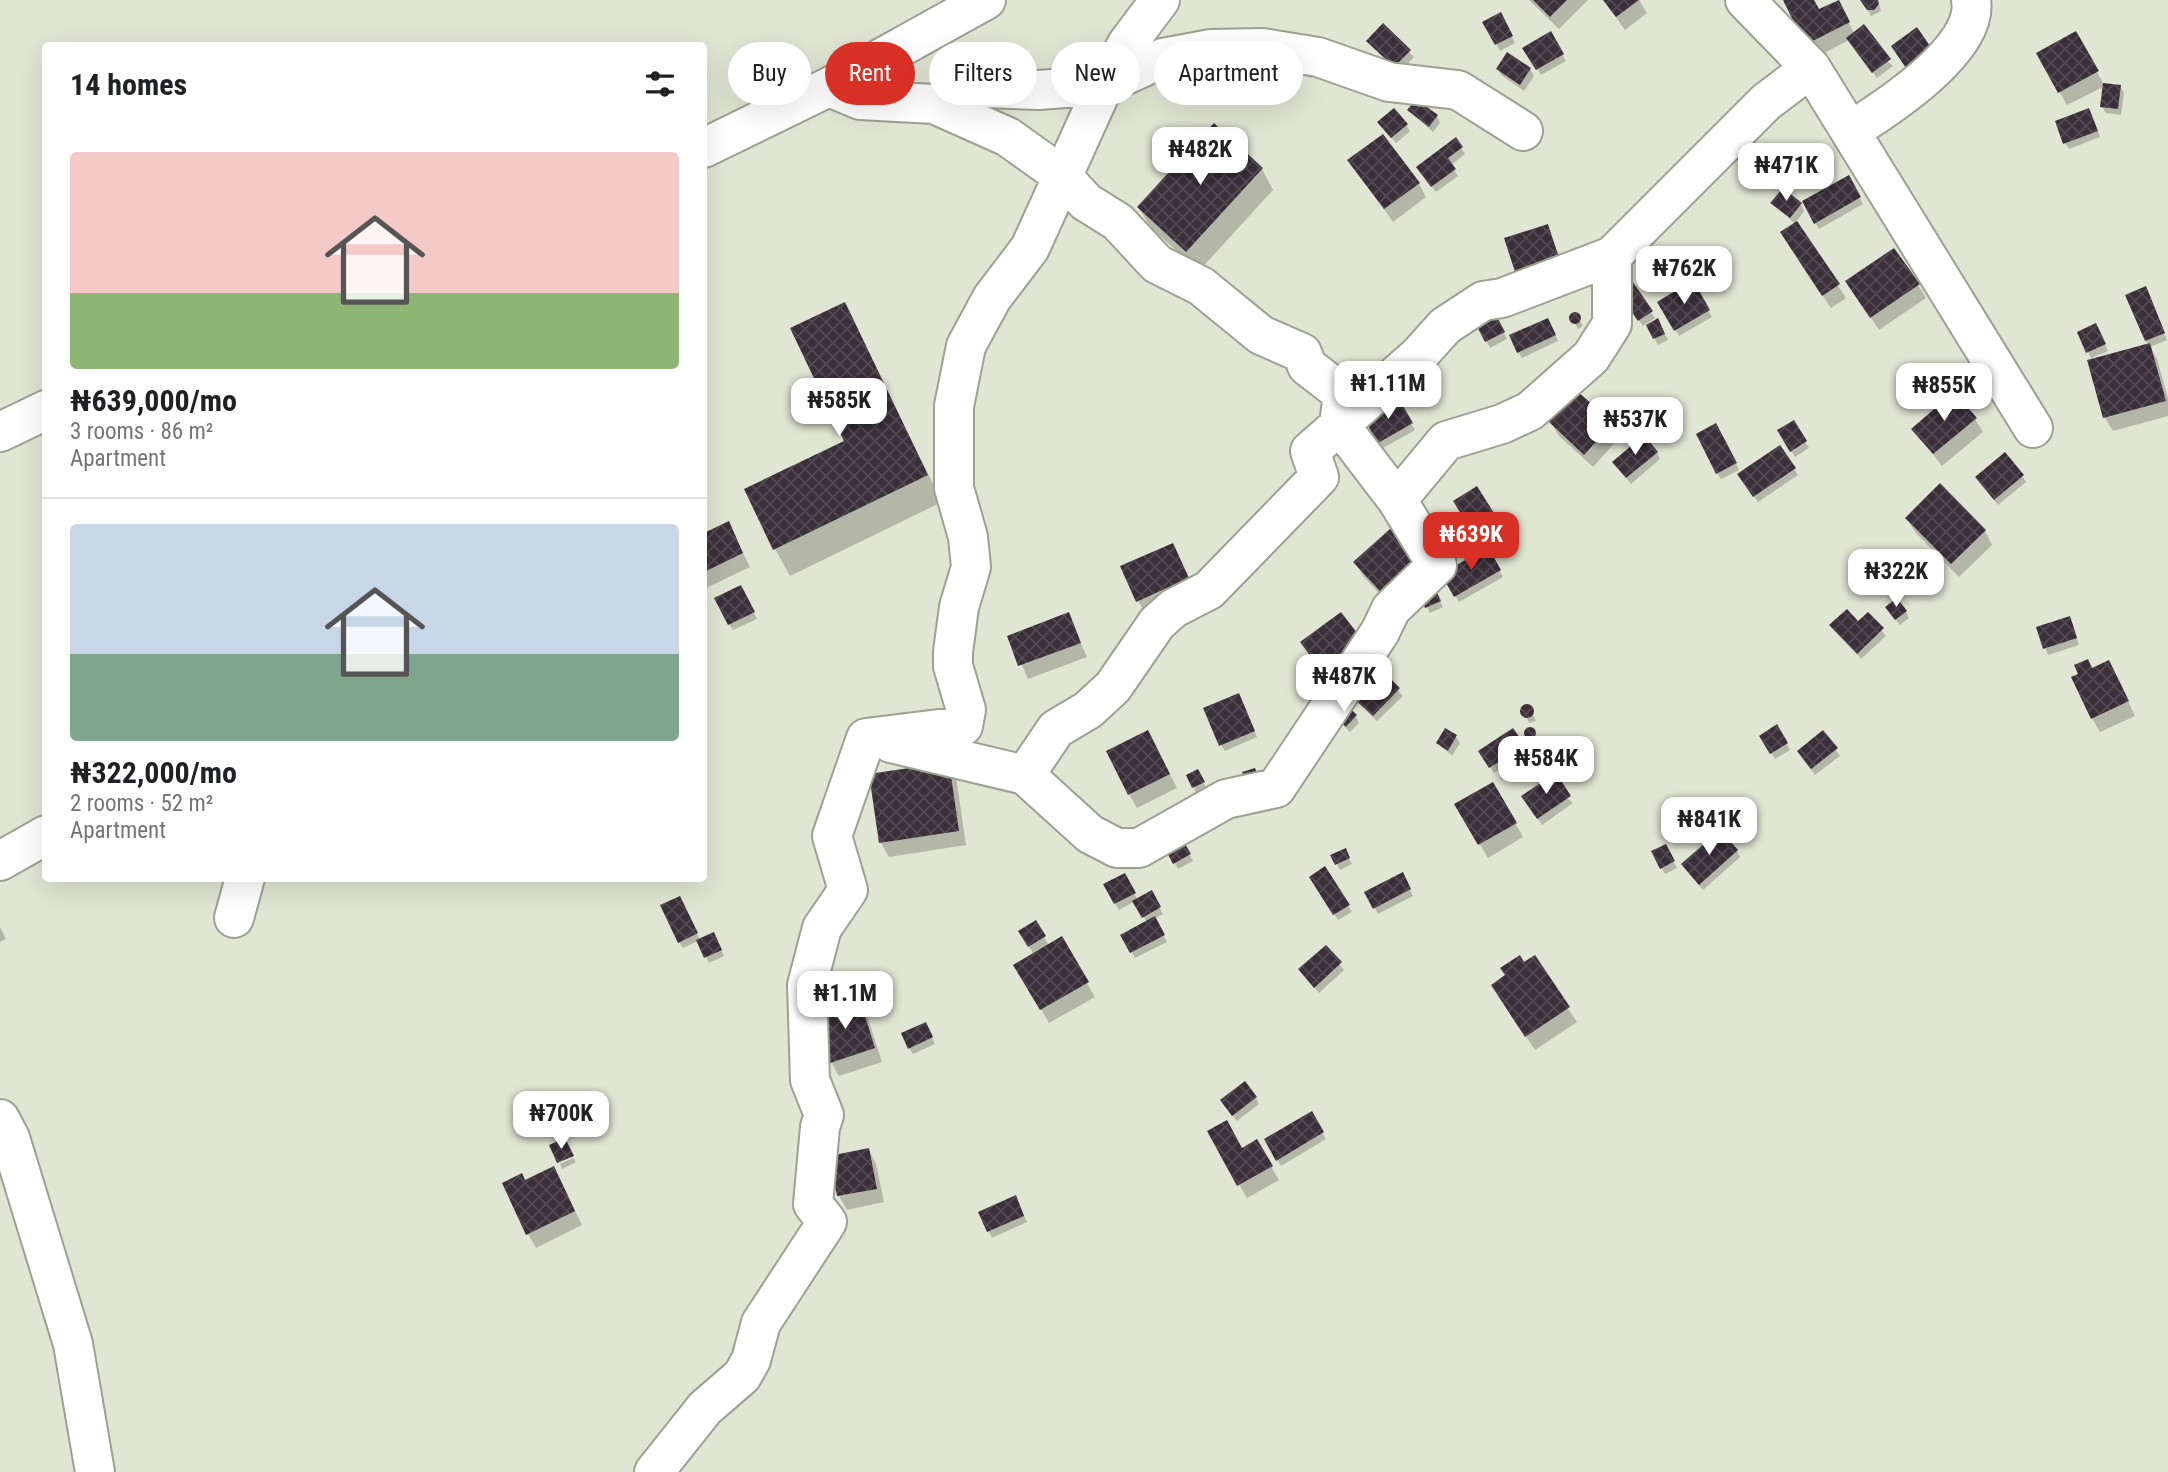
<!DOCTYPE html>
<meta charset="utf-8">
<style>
body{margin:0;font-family:"Roboto Condensed",sans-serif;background:#f6f6f6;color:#202124;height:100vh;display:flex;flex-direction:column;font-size:26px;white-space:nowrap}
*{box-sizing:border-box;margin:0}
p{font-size:23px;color:#757577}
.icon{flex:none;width:38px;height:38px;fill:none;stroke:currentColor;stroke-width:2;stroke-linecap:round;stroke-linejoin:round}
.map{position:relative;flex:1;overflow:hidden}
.details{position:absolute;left:42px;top:42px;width:665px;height:840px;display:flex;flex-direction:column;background:#fff;border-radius:7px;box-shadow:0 7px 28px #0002}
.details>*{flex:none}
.banner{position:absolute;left:728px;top:42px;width:665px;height:63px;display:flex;gap:14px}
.price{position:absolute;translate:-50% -60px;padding:0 16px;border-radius:14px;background:#fff;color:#222;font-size:23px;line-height:46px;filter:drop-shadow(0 2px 4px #0008)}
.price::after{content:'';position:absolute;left:50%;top:42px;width:21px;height:16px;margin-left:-10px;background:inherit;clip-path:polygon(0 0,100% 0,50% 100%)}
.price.selected{background:#d93025;color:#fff}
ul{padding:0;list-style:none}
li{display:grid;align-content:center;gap:14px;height:371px;padding:0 28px}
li+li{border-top:2px solid #e0e0e0}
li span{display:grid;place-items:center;height:217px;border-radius:7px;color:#555}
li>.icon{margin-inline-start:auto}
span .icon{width:126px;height:126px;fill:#fffc;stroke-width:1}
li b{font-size:30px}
h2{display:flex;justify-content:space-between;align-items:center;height:84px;padding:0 28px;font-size:30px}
.pill{padding:0 24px;border-radius:32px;background:#fff;box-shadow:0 7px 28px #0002;font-size:24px;line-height:63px}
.pill.selected{background:#d93025;color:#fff}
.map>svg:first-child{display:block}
.shadow{fill:#0003}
.building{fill:url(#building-cross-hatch)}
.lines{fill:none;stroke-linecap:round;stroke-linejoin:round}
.street-casing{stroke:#9da190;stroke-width:42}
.street{stroke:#fff;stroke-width:38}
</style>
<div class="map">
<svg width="2168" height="1472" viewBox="0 0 2168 1472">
<defs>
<pattern id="building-cross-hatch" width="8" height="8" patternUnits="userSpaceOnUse" patternTransform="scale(1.75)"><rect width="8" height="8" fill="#3b2f3a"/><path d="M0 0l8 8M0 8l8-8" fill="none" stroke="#544a53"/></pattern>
</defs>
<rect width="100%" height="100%" fill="#e1e5d3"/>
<!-- shadow -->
<path class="shadow" d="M1529,0H1588L1559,29Z
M1603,0H1639L1647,13L1625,30Z
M1813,0L1819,11L1845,15L1854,33L1893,66L1877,78L1849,40L1815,58L1807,44Z
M1862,0H1878L1881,11L1871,16Z
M1500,15L1515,43L1500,51L1485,22Z
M1383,26L1414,57L1399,73L1369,42Z
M1550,33L1566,61L1541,75L1525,48Z
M2076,33L2104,85L2120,86L2124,93L2121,115L2106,113L2102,107L2105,86L2067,105L2038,54Z
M1498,69H1530L1534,76L1524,91L1501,75Z
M1409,111L1437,116L1440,123L1433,132Z
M2092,116L2100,137L2069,149L2065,143Z
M1406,125L1410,131L1396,143L1383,128Z
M1461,148L1465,154L1451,165L1458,176L1436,192L1422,174Z
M1350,161L1419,184L1426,197L1393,222Z
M1262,169L1273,190L1199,271L1151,228L1139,208Z
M1848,178L1863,204L1819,229L1804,202Z
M1773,203L1801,204L1804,211L1796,222L1846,298L1831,308L1790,246L1795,224Z
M1547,226L1567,275L1525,288Z
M1692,283L1712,317L1679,336L1659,303Z
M1918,285L1926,298L1879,330L1856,295Z
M1621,295L1651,312L1655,318L1643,326Z
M2149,295L2167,340L2150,347L2157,359L2168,398V416L2113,431L2105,418L2089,361L2149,345L2146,341Z
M844,304L942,502L790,576L775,549L847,442Z
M1490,307L1507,339L1490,348L1473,316Z
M1576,314L1583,326L1578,329L1571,316Z
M1551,326L1558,341L1522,358L1518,352Z
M1648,326L1661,327L1668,340L1658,345Z
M2099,331L2108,351L2091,358L2088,352Z
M1399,402L1415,430L1383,448L1367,420Z
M1975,419L1983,432L1942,466L1914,429Z
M1551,422L1612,424L1620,437L1593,467L1559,436Z
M1793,422L1809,448L1795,457L1779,431Z
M1716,426L1739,470L1721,479L1717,473Z
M1657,453L1660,459L1631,484L1614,462Z
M1794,469L1798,475L1758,502L1743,481Z
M2022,476L2026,482L1998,505L1981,484Z
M1476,488L1506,536L1487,548L1503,577L1459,602L1443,575L1485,549L1455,501Z
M1907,518L1985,531L1992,545L1959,577L1915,532Z
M728,523L750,567L704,589V535Z
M1172,545L1195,592L1146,614L1138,601Z
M1355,562L1434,589L1443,607L1430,613L1420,593L1398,614L1363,576Z
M744,593L757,619L733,630L729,624Z
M1906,612L1909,618L1900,625L1891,613Z
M1868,614L1886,636L1861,659L1832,625L1858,623Z
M1068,615L1087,657L1028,679L1009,637Z
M2073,624L2079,645L2048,655L2038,628Z
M1362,643L1331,684L1310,656Z
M1375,666L1403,696L1377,721L1353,698Z
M2092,670L2116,675L2135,716L2100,732L2092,718Z
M1241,701L1257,737L1225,751L1221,745Z
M1529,706L1536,721L1529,723L1523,709Z
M1356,717L1359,723L1350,732L1337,719Z
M1777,727L1790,750L1775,759L1762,736Z
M1527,730H1533L1537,744H1531Z
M1513,731L1527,752L1494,773L1480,752Z
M1823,732L1840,756L1815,775L1802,758Z
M1456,737L1460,743L1452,756L1438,743Z
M1155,745L1177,788L1137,808L1129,794Z
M949,764L956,777L966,845L889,857L881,843L871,775Z
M1531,770L1543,772L1547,781L1573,803L1542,825L1527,803L1540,786Z
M1198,772L1207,789L1197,794L1188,776Z
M1493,784L1523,837L1488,858L1457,805Z
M1178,834L1193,861L1178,869L1163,842Z
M1665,846L1677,868L1665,874L1653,852Z
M1345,850L1352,864L1340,870L1333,856Z
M1737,851L1740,857L1703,890L1687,871Z
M1325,869L1352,912L1338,920L1311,878Z
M1124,875L1138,900L1151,893L1163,914L1154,919L1167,942L1135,958L1123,935L1146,921L1135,901L1119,910L1105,885Z
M1402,875L1413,896L1378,914L1367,893Z
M683,904L700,940H716L724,956L709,963L698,941L683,948L679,942Z
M1036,922L1049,946L1061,939L1095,997L1049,1023L1016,966L1034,955L1020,931Z
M0,927L6,939L0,942Z
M1326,947L1344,970L1319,993L1300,970Z
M1534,957L1577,1022L1535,1050L1501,999Z
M859,1002L867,1015L882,1062L839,1076L831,1062Z
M929,1030L935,1044L913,1054L909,1048Z
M1256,1098L1259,1104L1237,1121L1226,1107Z
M1311,1114L1326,1139L1281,1166L1266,1140Z
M1209,1132L1242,1150L1257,1142L1279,1180L1247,1198Z
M869,1150L876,1164L884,1202L847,1210L839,1196L831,1158Z
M573,1158L576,1162L562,1169L560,1164Z
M525,1182H561L582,1225L536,1248L528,1234Z
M1018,1203L1027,1222L992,1238L980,1213Z"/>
<!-- building -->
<path class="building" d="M1533,0H1567L1550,17Z
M1603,0H1639L1616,17Z
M1783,0H1814L1819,9L1839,0L1850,22L1805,45Z
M1860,0H1878L1879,4L1874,10H1867Z
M1501,12L1513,36L1495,45L1482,22Z
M1383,23L1411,50L1394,67L1366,41Z
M1864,24L1891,59L1872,73L1846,38Z
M1917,27L1932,49L1906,68L1891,46Z
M1551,31L1564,54L1536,70L1522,48Z
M2076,31L2099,71L2058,93L2036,53Z
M1507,52L1531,68L1520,85L1496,69Z
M2103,83L2121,85L2118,109L2100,107Z
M1416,99L1438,115L1429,127L1407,110Z
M1394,108L1408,124L1391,138L1377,122Z
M2089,108L2098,131L2063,144L2055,121Z
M1214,123L1263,168L1186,252L1137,207Z
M1383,134L1420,183L1384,209L1347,160Z
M1456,137L1463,147L1448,158L1456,169L1431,187L1416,167Z
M1849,175L1861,197L1814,224L1802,201Z
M1783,188L1802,203L1790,218L1770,203Z
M1797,221L1840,284L1822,296L1780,232Z
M1548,224L1560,261L1516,275L1504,238Z
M1894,248L1920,284L1870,318L1845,281Z
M1630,278L1653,311L1638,321L1615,288Z
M1693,280L1710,310L1674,331L1657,302Z
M2146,286L2165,333L2145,341L2125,295Z
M845,302L928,475L773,550L744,489L844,441L790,328Z
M1491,305L1505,332L1485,342L1471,315Z
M1569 318a6 6 0 1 1 12 0a6 6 0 1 1-12 0Z
M1548,318L1556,335L1517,353L1509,335Z
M1658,318L1665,334L1653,339L1646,325Z
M2096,323L2106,344L2086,353L2077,332Z
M2150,343L2166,401L2103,418L2087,360Z
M1576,390L1613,423L1584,455L1549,422Z
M1954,392L1977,418L1933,454L1911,429Z
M1399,399L1413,423L1378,443L1364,419Z
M1794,420L1807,441L1790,452L1777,430Z
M1716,423L1737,463L1716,474L1696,434Z
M1644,435L1658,452L1626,478L1612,462Z
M1780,445L1796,468L1753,497L1737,474Z
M2005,452L2024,475L1994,500L1975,477Z
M1940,483L1986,530L1951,564L1905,518Z
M1477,486L1504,529L1480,544L1453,501Z
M729,521L743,553L704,572V533Z
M1391,528L1427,567L1389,601L1353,562Z
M1173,543L1189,578L1136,602L1120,566Z
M1488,547L1501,570L1454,597L1441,574Z
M1431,580L1441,601L1425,608L1416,588Z
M741,585L755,612L728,625L714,598Z
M1897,598L1907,611L1895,620L1885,607Z
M1847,609L1858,621L1868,612L1884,628L1857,654L1829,625Z
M1069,612L1081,643L1018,666L1007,636Z
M1341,612L1364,642L1322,672L1300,642Z
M2070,616L2077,638L2043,649L2036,627Z
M2088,659L2092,668L2109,660L2129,701L2091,719L2071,677L2078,674L2074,665Z
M1375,664L1400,688L1373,716L1347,692Z
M1239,693L1255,731L1219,746L1203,708Z
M1342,701L1357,715L1346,727L1331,712Z
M1520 711a7 7 0 1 1 14 0a7 7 0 1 1-14 0Z
M1777,724L1788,743L1770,754L1759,736Z
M1524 733a6 6 0 1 1 12 0a6 6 0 1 1-12 0Z
M1445,728L1457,735L1448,751L1436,743Z
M1513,728L1525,745L1489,768L1478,751Z
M1148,730L1170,774L1128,795L1106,751Z
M1823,730L1838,748L1811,769L1797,751Z
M949,762L959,831L879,843L869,774Z
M1540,764L1544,773L1533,779L1529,769Z
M1255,768L1260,781L1247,787L1242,772Z
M1198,769L1205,782L1192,788L1186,775Z
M1556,773L1571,796L1537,819L1521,796Z
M1493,782L1517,823L1478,845L1454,804Z
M1720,830L1738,850L1699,885L1681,864Z
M1178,832L1191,854L1173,864L1161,841Z
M1666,844L1675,861L1660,869L1651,851Z
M1346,848L1350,858L1335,865L1330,855Z
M1325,866L1350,905L1333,915L1309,877Z
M1403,872L1411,889L1373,909L1364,892Z
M1125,873L1136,893L1114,904L1103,884Z
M1152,890L1161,907L1142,918L1132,901Z
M680,896L698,933L678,943L660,905Z
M1155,916L1165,935L1130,953L1120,935Z
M1036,920L1046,936L1028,947L1018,931Z
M714,932L722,950L704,958L696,940Z
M1062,936L1089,982L1040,1010L1013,965Z
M1326,945L1342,962L1314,988L1298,969Z
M1520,955L1524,962L1535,955L1570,1007L1525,1037L1491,985L1505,975L1500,968Z
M860,1000L875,1048L830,1063L814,1015Z
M926,1022L933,1037L908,1049L901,1033Z
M1245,1081L1257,1097L1232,1116L1220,1100Z
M1312,1111L1324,1132L1276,1161L1264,1139Z
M1227,1120L1242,1148L1257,1139L1273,1166L1237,1186L1207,1131Z
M565,1138L574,1156L557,1163L549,1145Z
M869,1148L877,1189L837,1196L829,1156Z
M554,1166L575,1211L526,1235L502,1183L522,1173L525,1180Z
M1016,1195L1024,1216L987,1232L978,1212Z"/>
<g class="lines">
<!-- street casing -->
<g class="street-casing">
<path id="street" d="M1745,0L1811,68L2033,428
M829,87L860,100L934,104L1008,137L1061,175L1086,202L1118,222L1157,264L1201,286L1261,335L1302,353L1307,366L1343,394L1339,424L1397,500
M934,104L987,88L1039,90L1104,85L1163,58L1211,49L1262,48L1318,57L1389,82L1458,90L1523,131
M1852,130C1887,108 1980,48 1971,0
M704,148L829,87L986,0
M0,432L46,410
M891,743L1025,775L1090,834L1117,848H1139L1226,799L1276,788L1380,632L1391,609L1437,565L1397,500L1446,441L1502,424L1530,411L1591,357L1612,324V256
M1025,775L1056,729L1088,710L1113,687L1157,623L1174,608L1209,590L1319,477L1310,451L1419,355L1445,326L1483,301L1502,298L1612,256L1766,102L1811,68
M0,861L46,835
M234,918L245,878
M0,1119L10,1138L73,1344L95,1472
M654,1472L705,1408L742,1376L751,1360L761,1323L827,1222L813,1204L820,1127L824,1115L810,1080L807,985L822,928L848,890L832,836L866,738L963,726L966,710L953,666V652L959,607L971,567L968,537L954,488V406L966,346L992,298L1030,248L1104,85L1127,44L1160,0"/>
</g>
<!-- street -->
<use href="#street" class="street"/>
</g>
</svg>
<b class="price" style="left:1200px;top:187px">₦482K</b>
<b class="price" style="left:1786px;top:203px">₦471K</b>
<b class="price" style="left:1684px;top:306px">₦762K</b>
<b class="price" style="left:1388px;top:421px">₦1.11M</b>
<b class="price" style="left:1944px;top:423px">₦855K</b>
<b class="price" style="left:839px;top:438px">₦585K</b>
<b class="price" style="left:1635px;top:457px">₦537K</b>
<b class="price selected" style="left:1471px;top:572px">₦639K</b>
<b class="price" style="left:1896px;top:609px">₦322K</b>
<b class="price" style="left:1344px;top:714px">₦487K</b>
<b class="price" style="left:1546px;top:796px">₦584K</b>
<b class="price" style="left:1709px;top:857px">₦841K</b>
<b class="price" style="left:845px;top:1031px">₦1.1M</b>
<b class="price" style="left:561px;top:1151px">₦700K</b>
<div class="banner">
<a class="pill">Buy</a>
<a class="pill selected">Rent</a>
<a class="pill">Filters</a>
<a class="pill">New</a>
<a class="pill">Apartment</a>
</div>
<section class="details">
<h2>14 homes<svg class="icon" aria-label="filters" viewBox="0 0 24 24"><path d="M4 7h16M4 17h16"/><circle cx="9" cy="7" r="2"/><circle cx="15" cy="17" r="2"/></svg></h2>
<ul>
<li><span style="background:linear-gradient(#f6c9c9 65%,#8fb573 0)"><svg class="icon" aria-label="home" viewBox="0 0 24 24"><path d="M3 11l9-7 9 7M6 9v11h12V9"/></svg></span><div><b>₦639,000/mo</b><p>3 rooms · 86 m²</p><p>Apartment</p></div></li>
<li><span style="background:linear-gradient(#c9d6e8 60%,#7fa58c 0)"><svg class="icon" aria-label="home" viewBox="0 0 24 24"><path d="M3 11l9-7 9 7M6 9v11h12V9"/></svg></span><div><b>₦322,000/mo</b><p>2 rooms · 52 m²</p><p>Apartment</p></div></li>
</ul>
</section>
</div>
